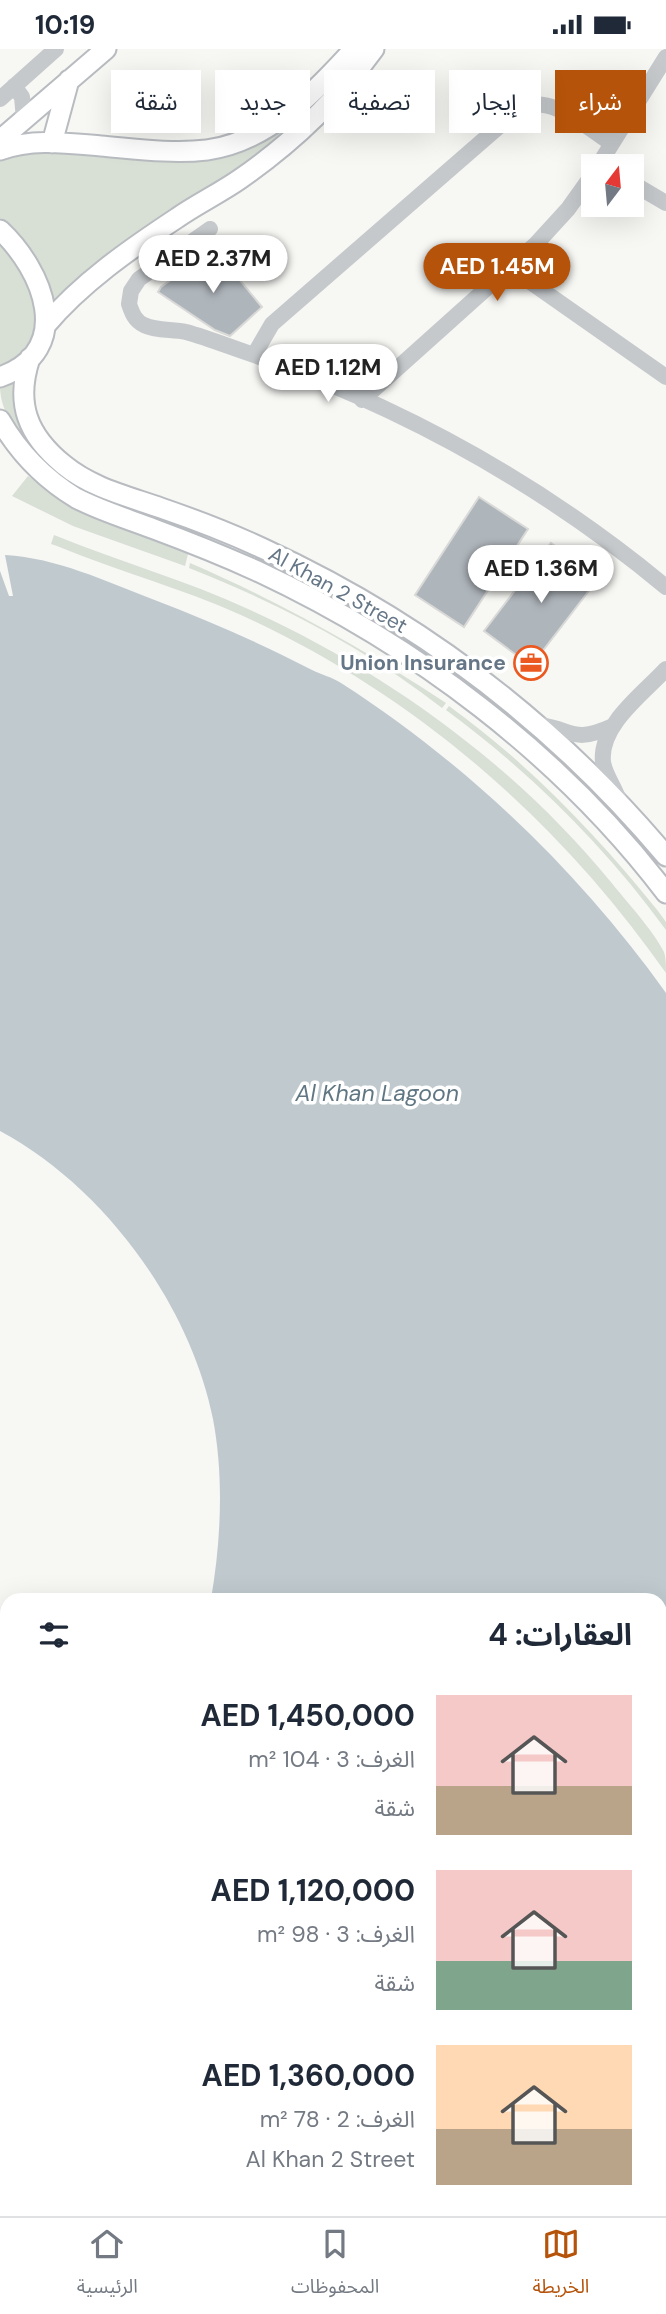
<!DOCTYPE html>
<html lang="ar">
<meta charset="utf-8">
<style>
body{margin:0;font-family:"DM Sans","Noto Sans Arabic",sans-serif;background:#f2f2f3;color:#1f2937;direction:rtl;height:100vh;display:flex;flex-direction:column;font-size:26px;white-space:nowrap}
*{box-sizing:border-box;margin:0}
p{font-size:23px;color:#747a83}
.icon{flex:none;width:38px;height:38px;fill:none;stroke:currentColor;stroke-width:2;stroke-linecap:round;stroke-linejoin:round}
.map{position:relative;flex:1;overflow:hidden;direction:ltr}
.side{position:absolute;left:0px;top:1544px;width:667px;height:625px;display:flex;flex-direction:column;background:#fff;border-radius:21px 21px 0 0;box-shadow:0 7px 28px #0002;direction:rtl}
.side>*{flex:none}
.top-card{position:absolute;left:21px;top:21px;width:625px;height:63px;direction:rtl;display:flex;gap:14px}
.needle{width:46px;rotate:16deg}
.controls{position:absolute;left:581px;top:105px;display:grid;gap:14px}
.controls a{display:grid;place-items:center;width:63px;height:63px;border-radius:0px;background:#fff;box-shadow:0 7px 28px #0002;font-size:35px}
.price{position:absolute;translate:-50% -60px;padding:0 16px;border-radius:24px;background:#fff;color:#222;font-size:23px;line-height:46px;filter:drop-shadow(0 2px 4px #0008)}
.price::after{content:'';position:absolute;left:50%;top:42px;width:21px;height:16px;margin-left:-10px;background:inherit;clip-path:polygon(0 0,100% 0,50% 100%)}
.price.active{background:#b45309;color:#fff}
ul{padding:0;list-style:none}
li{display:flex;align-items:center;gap:21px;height:175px;padding:0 35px}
li span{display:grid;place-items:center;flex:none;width:196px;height:140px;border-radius:0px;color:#555}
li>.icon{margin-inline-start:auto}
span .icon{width:84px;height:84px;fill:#fffc;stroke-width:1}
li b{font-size:30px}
h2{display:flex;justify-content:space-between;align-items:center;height:84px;padding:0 35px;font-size:30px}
.chip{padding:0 24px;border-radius:0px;background:#fff;box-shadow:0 7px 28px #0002;font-size:24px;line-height:63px}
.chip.active{background:#b45309;color:#fff}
.status{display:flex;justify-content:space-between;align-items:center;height:49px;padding:0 35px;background:#fff;direction:ltr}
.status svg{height:19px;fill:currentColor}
.menu{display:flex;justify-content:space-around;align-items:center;height:98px;border-top:2px solid #e0e1e3;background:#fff;font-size:19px;color:#747a83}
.menu a{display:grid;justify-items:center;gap:4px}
.menu .active{color:#b45309}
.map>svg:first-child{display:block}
.green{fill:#d8dfd5}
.water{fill:#bfc9ce}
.building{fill:#aeb5bb;stroke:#d9d9d7;stroke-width:2}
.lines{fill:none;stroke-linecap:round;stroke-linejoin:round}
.major-casing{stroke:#b8bcc0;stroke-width:23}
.minor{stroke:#c5c9cc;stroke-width:16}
.major{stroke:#fff;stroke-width:19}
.labels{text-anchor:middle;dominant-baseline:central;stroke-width:7;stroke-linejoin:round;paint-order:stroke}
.street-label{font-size:21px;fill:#657687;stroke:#fff}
.poi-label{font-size:21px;font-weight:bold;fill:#657687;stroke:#fff;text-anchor:end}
.water-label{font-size:23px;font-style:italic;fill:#607783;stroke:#fff}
</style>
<div class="status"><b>10:19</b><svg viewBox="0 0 49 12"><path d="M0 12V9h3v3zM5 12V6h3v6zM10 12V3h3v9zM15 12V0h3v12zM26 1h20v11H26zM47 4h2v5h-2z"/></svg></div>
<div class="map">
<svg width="666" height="2167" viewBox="0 0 666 2167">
<rect width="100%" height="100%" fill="#f7f7f4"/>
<!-- green -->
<path class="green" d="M351,21L263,103L53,254L7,175L0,169V111L28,102L235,104L255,96Z
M0,194C35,237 60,284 0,319Z
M13,332C11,362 23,387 43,409L40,413C23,390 0,367 0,337Z
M28,427L77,461L188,505L185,517L73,477L12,447Z
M54,486C118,512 185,531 248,560C385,622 514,715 610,832C626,852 653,881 664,903C666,909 666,918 666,924C558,770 413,644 241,566C181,539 117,522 57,497L51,495Z
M190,514C280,553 364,600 446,654L442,659C367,600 278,554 189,519Z
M449,657C529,715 597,786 658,862L666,873V881C605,797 530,723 446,661Z
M666,2038V2139L661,2167H635L637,2161H660V2064Z"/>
<!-- water -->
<path class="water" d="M5,506C57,509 105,532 152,550C207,571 260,594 312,621C322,626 332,628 341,634C467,715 579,822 666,944V1799L660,1810V1550H211C221,1492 224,1428 213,1370C190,1255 103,1137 0,1082V522L9,547H13Z
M7,1922V2161H547L545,2167H0V1926Z"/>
<!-- building -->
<path class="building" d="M214,200L262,258L230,287L215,281L158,243L161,238Z
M479,448L528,480L464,578L415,546Z
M551,494L598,530L531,617L484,582Z"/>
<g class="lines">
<!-- major casing -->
<g class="major-casing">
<path id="major" d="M0,91L106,0
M52,94L69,31
M0,101C32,89 67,94 101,97C136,100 172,105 207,101C268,93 315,43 354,0
M0,181C43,221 76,301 0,328
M45,277C81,234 130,200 177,169C197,155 220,144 240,130C292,94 337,51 374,0
M30,309C15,354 27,386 64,416C92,439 127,447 161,459C196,471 230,484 264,500C420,572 556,676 666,807
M0,371C19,404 43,429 76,449C101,462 128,470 154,480C189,493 224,507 257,522C415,596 560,705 666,844"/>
</g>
<!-- minor -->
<path class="minor" d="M14,37L22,48L24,70
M0,50L56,0
M598,117L666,8
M632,134L666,154
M210,180L139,230L131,242L129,255C132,264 135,272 144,276C156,282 172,280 186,283C208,289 230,298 251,305C402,358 543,436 666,538
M509,218L666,328
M254,306L272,275L519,60C550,43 586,78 611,94
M362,351L536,195L568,160L593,125
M539,676C575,681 572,695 613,677
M618,749C614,737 605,726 603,713C599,676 644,644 666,620"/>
<!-- major -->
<use href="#major" class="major"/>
</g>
<!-- icons -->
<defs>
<g id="office-ring" transform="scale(1.75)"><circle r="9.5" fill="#fff" stroke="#eb5920" stroke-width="1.5"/><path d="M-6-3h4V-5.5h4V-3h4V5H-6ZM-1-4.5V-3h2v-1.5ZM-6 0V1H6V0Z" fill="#eb5920"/></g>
</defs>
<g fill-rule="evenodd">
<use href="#office-ring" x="531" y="614"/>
</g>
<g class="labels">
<!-- street labels -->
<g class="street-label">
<text transform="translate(338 541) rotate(29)">Al Khan 2 Street</text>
</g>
<!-- poi labels -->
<g class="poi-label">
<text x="506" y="614">Union Insurance</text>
</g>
<!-- water labels -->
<g class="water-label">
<text x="377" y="1044">Al Khan Lagoon</text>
</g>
</g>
</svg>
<div class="controls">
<a><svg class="needle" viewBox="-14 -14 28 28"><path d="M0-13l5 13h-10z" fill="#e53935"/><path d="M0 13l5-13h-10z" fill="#747a83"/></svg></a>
</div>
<b class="price" style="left:213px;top:246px">AED 2.37M</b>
<b class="price active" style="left:497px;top:254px">AED 1.45M</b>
<b class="price" style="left:328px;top:355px">AED 1.12M</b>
<b class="price" style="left:541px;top:556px">AED 1.36M</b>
<div class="top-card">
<a class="chip active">شراء</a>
<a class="chip">إيجار</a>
<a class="chip">تصفية</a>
<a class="chip">جديد</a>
<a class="chip">شقة</a>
</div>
<section class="side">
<h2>العقارات: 4<svg class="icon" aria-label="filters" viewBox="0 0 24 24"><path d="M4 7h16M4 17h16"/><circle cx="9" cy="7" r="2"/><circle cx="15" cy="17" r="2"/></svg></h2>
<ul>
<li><span style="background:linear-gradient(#f6c9c9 65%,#b9a48a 0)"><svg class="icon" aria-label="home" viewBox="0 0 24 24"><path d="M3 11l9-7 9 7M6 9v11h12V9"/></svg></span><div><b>AED 1,450,000</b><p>الغرف: 3 · 104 m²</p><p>شقة</p></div></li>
<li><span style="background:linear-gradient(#f6c9c9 65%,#7fa58c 0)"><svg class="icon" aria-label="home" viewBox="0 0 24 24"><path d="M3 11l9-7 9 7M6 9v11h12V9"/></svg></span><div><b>AED 1,120,000</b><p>الغرف: 3 · 98 m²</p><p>شقة</p></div></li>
<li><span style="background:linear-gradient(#ffd9b3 60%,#b9a48a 0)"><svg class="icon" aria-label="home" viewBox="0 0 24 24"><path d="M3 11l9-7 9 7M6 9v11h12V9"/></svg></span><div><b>AED 1,360,000</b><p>الغرف: 2 · 78 m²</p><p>Al Khan 2 Street</p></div></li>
</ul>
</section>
</div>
<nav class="menu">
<a class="active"><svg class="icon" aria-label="map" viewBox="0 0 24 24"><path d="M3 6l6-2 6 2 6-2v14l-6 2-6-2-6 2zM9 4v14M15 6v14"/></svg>الخريطة</a>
<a><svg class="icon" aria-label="saved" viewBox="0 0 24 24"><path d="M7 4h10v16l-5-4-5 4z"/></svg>المحفوظات</a>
<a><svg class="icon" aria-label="home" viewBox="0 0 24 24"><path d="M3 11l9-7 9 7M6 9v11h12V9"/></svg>الرئيسية</a>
</nav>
